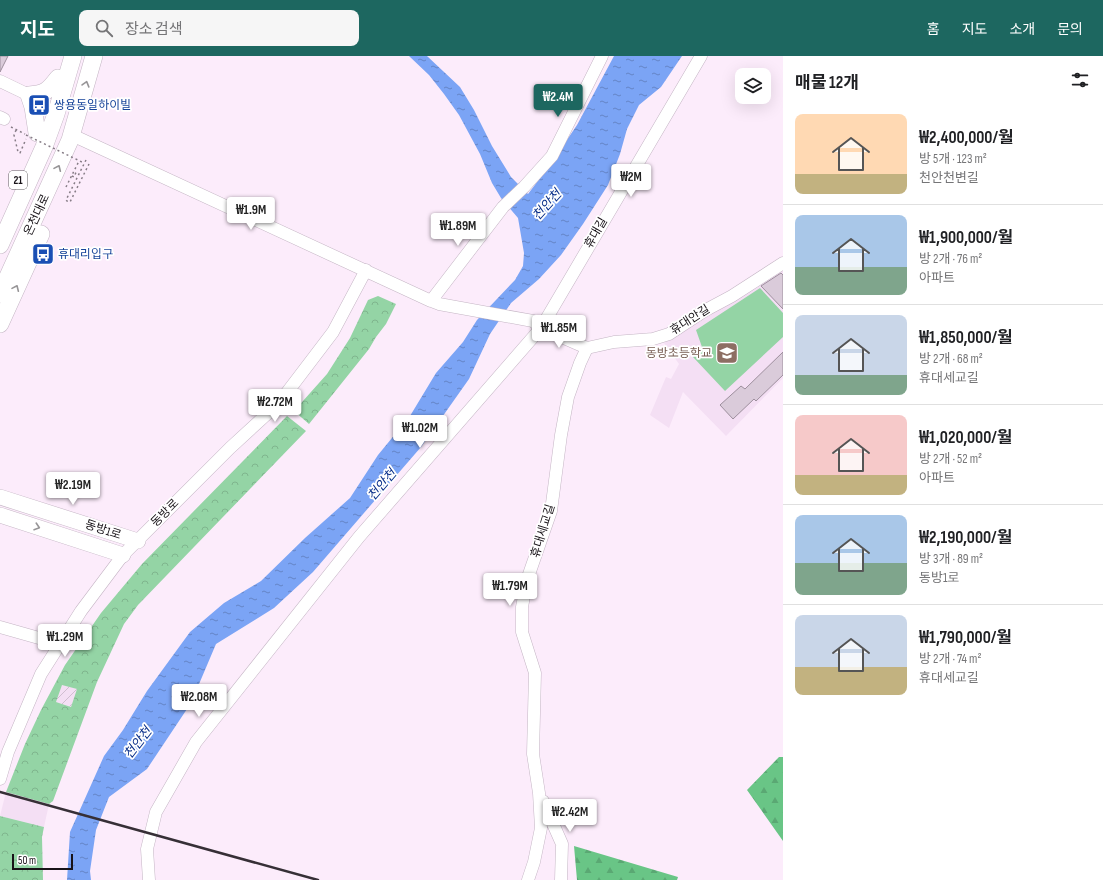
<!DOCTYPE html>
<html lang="ko">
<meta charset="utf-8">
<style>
body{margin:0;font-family:"Sofia Sans Condensed","Noto Sans KR",sans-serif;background:#f6f6f6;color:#202124;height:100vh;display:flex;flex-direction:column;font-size:15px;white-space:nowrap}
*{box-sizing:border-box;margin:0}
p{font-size:13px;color:#757577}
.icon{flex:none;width:22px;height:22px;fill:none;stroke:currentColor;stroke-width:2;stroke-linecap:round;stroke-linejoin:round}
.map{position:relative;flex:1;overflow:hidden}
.panel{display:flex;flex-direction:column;background:#fff;width:320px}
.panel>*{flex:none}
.controls{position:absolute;left:735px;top:12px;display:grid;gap:8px}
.controls a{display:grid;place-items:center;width:36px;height:36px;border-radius:8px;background:#fff;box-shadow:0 4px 16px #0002;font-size:20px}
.scale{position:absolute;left:12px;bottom:10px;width:61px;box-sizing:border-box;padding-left:4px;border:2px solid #181318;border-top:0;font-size:11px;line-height:14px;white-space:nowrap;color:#181318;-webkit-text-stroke:3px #fff;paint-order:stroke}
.price{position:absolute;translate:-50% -34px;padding:0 9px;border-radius:4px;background:#fff;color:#222;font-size:13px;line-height:26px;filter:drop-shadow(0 1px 2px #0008)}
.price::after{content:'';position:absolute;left:50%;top:24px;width:12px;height:9px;margin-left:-6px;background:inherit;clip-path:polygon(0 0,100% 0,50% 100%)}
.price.on{background:#1d6760;color:#fff}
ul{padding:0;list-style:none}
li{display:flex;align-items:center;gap:12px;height:100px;padding:0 12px}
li+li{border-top:1px solid #e0e0e0}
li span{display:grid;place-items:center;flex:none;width:112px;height:80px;border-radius:8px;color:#555}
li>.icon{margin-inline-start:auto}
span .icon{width:48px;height:48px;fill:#fffc;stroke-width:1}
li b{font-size:17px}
h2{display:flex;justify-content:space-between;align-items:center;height:48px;padding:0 12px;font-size:17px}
header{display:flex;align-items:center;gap:24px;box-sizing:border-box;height:56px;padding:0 20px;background:#1d6760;color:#fff}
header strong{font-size:19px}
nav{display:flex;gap:22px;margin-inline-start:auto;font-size:14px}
.search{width:280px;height:36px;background:#f6f6f6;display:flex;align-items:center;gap:10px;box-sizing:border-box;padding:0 14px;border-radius:8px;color:#757577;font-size:15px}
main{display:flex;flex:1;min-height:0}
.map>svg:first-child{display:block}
.built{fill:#f4dff4}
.industrial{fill:url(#industrial-furrows)}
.green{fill:#94d4a5}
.forest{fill:url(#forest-firs)}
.park{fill:url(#park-crowns);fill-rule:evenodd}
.water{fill:url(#water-ripples)}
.building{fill:#dacbda;stroke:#9d8f9d}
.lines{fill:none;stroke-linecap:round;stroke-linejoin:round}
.minor-casing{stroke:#c4b5c4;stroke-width:13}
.major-casing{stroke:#c4b5c4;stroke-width:16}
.highway-casing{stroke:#c4b5c4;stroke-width:18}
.path{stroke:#877d87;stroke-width:1.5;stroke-dasharray:2 3;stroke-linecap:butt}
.minor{stroke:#fff;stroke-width:12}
.major{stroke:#fff;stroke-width:15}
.highway{stroke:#fff;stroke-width:17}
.rail{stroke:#362f36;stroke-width:2.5}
.path-bridge{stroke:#877d87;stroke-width:1.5;stroke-dasharray:2 3;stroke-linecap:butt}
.oneway{stroke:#979597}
.labels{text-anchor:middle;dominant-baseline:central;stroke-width:3.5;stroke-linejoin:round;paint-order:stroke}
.shield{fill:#fff;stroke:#5d5a5d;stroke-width:1}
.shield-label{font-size:11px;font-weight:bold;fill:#181318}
.transit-label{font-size:12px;fill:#164399;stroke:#fff;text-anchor:start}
.street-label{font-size:12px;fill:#181318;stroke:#fff}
.education-label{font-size:12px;fill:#785e54;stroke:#fff;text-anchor:end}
.water-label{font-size:13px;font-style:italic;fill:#082e89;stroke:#fff}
</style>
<header>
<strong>지도</strong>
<div class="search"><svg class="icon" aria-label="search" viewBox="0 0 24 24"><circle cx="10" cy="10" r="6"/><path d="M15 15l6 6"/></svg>장소 검색</div>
<nav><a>홈</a><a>지도</a><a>소개</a><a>문의</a></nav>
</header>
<main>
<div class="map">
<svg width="783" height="824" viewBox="0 0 783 824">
<defs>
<pattern id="industrial-furrows" width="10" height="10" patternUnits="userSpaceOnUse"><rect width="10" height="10" fill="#f4dff4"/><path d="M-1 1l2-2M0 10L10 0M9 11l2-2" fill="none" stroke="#d0bed0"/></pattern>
<pattern id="forest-firs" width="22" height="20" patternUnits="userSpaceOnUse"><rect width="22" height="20" fill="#69c586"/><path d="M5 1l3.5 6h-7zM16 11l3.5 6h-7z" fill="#5aa873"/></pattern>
<pattern id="park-crowns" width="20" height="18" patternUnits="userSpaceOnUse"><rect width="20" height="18" fill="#94d4a5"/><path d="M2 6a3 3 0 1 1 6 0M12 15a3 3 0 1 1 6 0" fill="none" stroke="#7fb58d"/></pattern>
<pattern id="water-ripples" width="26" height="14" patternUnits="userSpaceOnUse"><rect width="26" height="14" fill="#7ba4f5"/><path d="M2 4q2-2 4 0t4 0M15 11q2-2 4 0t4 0" fill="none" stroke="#6484c5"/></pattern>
</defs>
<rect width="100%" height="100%" fill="#fcecfb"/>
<!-- built -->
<path class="built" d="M783,208V322L726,380L683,336L669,372L650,359L666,321L671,323L679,308L664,287L694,264Z
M6,736L49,748L44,771L0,760Z"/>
<!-- industrial -->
<path class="industrial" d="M62,628L77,633L71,651L56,646Z"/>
<!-- green -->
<path class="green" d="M760,232L783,257V281L725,335L693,301L702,291L696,274Z"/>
<!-- forest -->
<path class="forest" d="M779,701H783V785L747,734Z
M574,790L678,821L677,824H577Z"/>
<!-- park -->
<path class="park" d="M378,240L396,248L386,268L376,281L369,293L309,368L294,355L327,318L350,282L368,244Z
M287,360L306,375L138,549L124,568L97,626L53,745L49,748L6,736L25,688L41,654L65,609L101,557L142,508ZM62,629L77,633L71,651L56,646Z
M0,760L44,771L42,781L43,824H0Z"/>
<!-- water -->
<path class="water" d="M409,0H427L460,31L474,54L492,90L511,121L528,138L550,109L577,69L614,0H682L661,31L639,49L627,73L620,98L608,129L583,168L561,199L539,223L511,247L490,278L469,323L421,391L313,516L274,552L216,588L191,647L147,713L109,741L96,774L90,815L91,824H67L70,776L104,700L123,674L147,635L190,576L224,547L261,525L305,482L350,442L378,399L410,360L436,317L463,286L477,264L515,224L523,210L524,197L518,162L501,142L492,127L480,98L459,59L444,38L429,19Z"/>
<!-- building -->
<path class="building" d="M0,0H8L0,16Z
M781,217L783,219V253L761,230Z
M783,296V319L756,345L754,343L733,363L720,349L741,330L745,333Z"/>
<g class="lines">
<!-- minor casing -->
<g class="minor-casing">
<path id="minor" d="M0,25L29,39
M0,61L4,63
M72,79L431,245L439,248L533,265L541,272L587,292
M431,245L503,151L524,131L552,100L602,0
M587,292L614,286L653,283L669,278L704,255L732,240L783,207
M0,571L60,588
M0,723L8,696L41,618L81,555L123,499L230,392L279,347L333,276L366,214
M543,745L562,788L561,824
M149,824L147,793L156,756L196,686L359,481L541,272L701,0
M528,824L534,806L541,772L539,737L533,698L535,617L522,576V551L527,524L551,455L561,379L568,341L580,307L587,292"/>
</g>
<!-- major casing -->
<g class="major-casing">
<path id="major" d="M0,441L138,485
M0,459L123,499"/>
</g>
<!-- highway casing -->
<g class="highway-casing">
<path id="highway" d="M37,77L33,51L29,39C45,38 48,35 58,22
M0,189L44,91L56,58L73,0
M0,238L70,84L94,0
M0,268L41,178"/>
</g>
<!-- path -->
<path class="path" d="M11,71L25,78
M16,74L14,79L18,96L20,97L26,83
M86,104L66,144L67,145L70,146L89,108
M72,120L74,121L77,114
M66,131L79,105"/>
<!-- minor -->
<use href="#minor" class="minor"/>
<!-- major -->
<use href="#major" class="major"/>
<!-- highway -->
<use href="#highway" class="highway"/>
<!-- rail -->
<path class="rail" d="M0,736L318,824"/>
<!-- path-bridge -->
<path class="path-bridge" d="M26,79L84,107"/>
</g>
<!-- one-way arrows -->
<defs><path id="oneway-chevron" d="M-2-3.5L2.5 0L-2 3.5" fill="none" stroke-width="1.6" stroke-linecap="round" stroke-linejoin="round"/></defs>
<g class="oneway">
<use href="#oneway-chevron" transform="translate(86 28) rotate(-74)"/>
<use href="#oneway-chevron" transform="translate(58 112) rotate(-66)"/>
<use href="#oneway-chevron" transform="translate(16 232) rotate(-66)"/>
<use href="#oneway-chevron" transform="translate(37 471) rotate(18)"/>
</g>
<!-- icons -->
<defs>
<g id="bus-square" transform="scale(1.15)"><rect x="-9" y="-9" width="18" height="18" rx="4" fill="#1a4fb4" stroke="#fff"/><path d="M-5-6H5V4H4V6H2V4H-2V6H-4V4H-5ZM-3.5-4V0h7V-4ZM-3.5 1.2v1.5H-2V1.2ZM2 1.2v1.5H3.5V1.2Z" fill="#fff"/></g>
<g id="school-square" transform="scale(1.15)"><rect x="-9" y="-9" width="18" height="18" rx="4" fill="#8d6e63" stroke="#fff"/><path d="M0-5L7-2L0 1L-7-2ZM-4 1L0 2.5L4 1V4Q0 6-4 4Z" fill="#fff"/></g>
</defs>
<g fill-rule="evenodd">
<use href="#bus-square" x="39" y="49"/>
<use href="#bus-square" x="43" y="198"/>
<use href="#school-square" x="727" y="297"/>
</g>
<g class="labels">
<!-- shield labels -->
<rect class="shield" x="9" y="115" width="18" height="18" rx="3"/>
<g class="shield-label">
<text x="18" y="124">21</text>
</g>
<!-- transit labels -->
<g class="transit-label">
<text x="54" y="49">쌍용동일하이빌</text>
<text x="58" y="198">휴대리입구</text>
</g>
<!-- street labels -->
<g class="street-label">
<text transform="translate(37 159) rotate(-65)">온천대로</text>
<text transform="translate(596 177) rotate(-60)">휴대길</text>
<text transform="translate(690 264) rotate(-32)">휴대안길</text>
<text transform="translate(165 457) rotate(-45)">동방로</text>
<text transform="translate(103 474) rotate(18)">동방1로</text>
<text transform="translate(543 475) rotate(-73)">휴대세교길</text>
</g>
<!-- education labels -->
<g class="education-label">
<text x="712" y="297">동방초등학교</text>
</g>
<!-- water labels -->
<g class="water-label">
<text transform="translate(547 149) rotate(-48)">천안천</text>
<text transform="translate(382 429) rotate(-49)">천안천</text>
<text transform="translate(138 687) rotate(-52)">천안천</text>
</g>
</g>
</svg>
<div class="controls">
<a><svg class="icon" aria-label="layers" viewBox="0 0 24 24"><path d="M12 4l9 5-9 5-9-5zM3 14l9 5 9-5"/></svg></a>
</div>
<div class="scale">50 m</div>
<b class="price on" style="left:558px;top:62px">₩2.4M</b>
<b class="price" style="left:631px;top:142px">₩2M</b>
<b class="price" style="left:251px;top:175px">₩1.9M</b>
<b class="price" style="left:458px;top:191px">₩1.89M</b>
<b class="price" style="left:559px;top:293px">₩1.85M</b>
<b class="price" style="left:275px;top:367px">₩2.72M</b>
<b class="price" style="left:420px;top:393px">₩1.02M</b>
<b class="price" style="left:73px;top:450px">₩2.19M</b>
<b class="price" style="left:510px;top:551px">₩1.79M</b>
<b class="price" style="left:65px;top:602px">₩1.29M</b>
<b class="price" style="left:199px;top:662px">₩2.08M</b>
<b class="price" style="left:570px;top:777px">₩2.42M</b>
</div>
<section class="panel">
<h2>매물 12개<svg class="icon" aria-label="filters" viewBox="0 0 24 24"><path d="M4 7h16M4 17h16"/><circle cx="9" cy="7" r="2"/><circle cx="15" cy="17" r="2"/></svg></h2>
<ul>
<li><span style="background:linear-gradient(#ffd9b3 75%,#c2b280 0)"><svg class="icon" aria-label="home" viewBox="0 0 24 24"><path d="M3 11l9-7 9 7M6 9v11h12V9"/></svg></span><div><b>₩2,400,000/월</b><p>방 5개 · 123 m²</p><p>천안천변길</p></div></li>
<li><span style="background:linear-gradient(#a9c7e8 65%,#7fa58c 0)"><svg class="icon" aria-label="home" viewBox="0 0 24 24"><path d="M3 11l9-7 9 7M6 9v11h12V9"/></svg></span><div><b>₩1,900,000/월</b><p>방 2개 · 76 m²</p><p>아파트</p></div></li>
<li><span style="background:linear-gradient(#c9d6e8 75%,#7fa58c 0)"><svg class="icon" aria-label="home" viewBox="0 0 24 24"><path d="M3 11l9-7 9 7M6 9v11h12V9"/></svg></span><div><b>₩1,850,000/월</b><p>방 2개 · 68 m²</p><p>휴대세교길</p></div></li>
<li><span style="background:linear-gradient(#f6c9c9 75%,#c2b280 0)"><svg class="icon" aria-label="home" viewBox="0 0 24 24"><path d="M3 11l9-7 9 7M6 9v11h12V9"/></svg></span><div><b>₩1,020,000/월</b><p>방 2개 · 52 m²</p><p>아파트</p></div></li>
<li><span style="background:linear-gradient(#a9c7e8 60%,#7fa58c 0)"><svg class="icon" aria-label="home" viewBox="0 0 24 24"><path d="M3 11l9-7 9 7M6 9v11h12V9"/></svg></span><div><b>₩2,190,000/월</b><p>방 3개 · 89 m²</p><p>동방1로</p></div></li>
<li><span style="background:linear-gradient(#c9d6e8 65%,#c2b280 0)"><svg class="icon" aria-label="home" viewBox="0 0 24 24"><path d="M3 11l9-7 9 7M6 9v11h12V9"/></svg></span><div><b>₩1,790,000/월</b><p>방 2개 · 74 m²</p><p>휴대세교길</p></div></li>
</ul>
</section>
</main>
